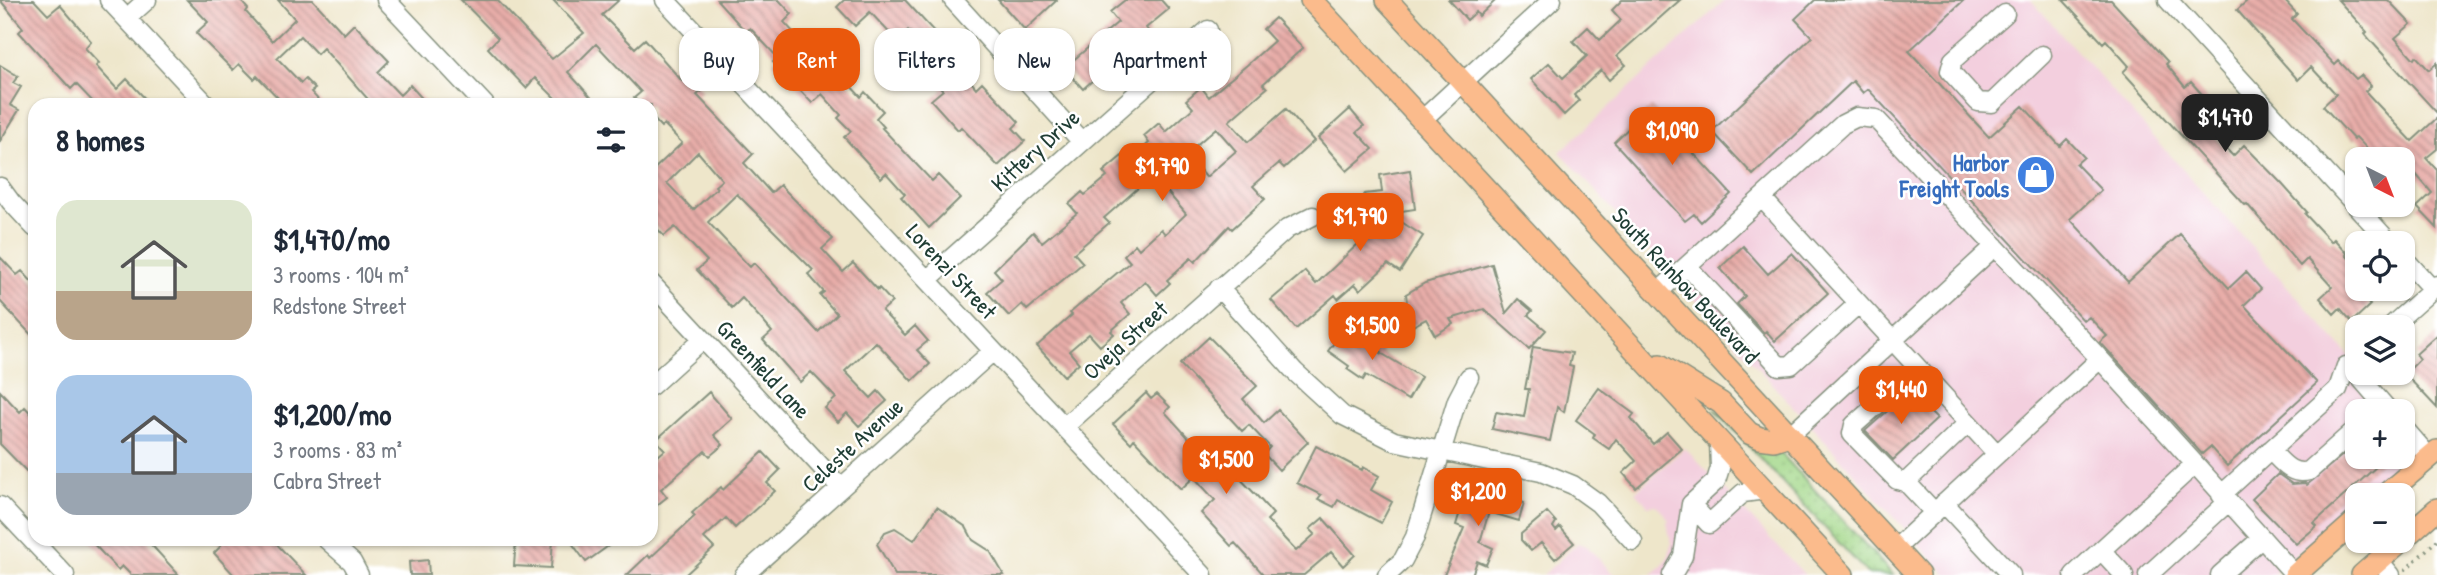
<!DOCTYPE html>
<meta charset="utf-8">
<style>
body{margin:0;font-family:"Patrick Hand",sans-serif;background:#f6f6f7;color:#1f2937;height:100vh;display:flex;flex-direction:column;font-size:26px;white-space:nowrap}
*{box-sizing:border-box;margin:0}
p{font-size:23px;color:#747a83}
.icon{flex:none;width:38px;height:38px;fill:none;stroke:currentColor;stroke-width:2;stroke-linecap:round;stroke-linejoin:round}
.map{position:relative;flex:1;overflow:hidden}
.sheet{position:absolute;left:28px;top:98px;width:630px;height:448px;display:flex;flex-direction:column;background:#fff;border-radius:21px;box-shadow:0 2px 5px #0004}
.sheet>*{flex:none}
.guide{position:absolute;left:679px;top:28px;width:665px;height:63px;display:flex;gap:14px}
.needle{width:46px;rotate:138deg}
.tools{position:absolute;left:2345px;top:147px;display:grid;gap:14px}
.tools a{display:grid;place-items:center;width:70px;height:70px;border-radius:14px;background:#fff;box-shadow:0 2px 5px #0004;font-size:35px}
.price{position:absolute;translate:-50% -60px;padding:0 16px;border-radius:14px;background:#ea580c;color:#fff;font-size:23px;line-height:46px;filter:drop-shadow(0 2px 4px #0008)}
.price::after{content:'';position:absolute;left:50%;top:42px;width:21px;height:16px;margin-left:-10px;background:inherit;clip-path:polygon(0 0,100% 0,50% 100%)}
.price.current{background:#222;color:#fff}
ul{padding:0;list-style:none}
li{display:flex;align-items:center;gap:21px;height:175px;padding:0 28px}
li span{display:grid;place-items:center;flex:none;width:196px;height:140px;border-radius:21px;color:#555}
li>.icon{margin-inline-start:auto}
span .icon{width:84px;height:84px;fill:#fffc;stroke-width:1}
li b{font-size:30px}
h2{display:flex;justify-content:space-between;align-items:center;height:84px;padding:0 28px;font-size:30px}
.tag{padding:0 24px;border-radius:21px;background:#fff;box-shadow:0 2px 5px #0004;font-size:24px;line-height:63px}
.tag.current{background:#ea580c;color:#fff}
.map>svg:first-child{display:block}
.built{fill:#f3cfde}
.grass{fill:url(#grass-dots);stroke:#608a5e;stroke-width:2}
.building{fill:url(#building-back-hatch);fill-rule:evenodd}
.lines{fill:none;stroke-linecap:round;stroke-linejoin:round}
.minor-casing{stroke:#86927f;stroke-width:21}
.major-casing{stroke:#86927f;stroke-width:24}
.path{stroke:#86927f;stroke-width:3.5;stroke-dasharray:2 5;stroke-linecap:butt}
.minor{stroke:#fff;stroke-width:18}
.major{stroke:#fbbb8c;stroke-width:21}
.labels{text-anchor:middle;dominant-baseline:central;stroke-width:5;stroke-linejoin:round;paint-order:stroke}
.street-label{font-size:23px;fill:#1f3d34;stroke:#fff}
.shop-label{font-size:23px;font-weight:bold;fill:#366cbe;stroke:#fff;text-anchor:end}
</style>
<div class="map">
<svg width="2437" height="575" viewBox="0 0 2437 575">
<defs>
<pattern id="grass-dots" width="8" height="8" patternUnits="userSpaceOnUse" patternTransform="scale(1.75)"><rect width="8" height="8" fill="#a2d788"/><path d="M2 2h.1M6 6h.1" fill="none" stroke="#8bb976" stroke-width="1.8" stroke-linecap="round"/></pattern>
<pattern id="building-back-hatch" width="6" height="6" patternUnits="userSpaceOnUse" patternTransform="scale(1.75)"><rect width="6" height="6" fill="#e8ada9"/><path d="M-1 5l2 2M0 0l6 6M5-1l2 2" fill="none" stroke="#bb8e8a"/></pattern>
</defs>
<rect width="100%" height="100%" fill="#fff"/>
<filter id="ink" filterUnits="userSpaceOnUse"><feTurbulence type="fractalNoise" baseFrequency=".0143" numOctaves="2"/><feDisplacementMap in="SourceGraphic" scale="14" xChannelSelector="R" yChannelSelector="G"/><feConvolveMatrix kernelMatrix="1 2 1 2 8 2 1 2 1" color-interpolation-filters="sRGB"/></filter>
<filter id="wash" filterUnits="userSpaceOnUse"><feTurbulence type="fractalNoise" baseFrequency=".00686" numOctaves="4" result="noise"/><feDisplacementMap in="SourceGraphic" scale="28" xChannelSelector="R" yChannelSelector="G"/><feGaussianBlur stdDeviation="1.57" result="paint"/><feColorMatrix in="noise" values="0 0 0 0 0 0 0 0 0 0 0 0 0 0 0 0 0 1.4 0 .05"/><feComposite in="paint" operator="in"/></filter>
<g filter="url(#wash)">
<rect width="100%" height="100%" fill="#eee6ca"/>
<!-- built -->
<path class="built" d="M1725,0H2031L2399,411H2357V457H2403V416L2424,440L2362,495H2357V500L2272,575H1947L1560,152Z
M1685,448L1805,575H1651L1663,565L1669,555L1671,544L1667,522L1669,520L1657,505L1648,506L1635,492Z
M1578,543L1587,546L1614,575H1543Z"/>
<!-- grass -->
<path class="grass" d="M1714,409L1777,449L1893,575L1868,574Z"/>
<g id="blocks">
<!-- building -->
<path class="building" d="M0,0H34L48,15L60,5L91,41L85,48L99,63L96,66L117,89L127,79L151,105H96L76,84L71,89L19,32L23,28Z
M187,0H240L248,9L246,12L272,41L295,19L278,0H313L344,34L354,24L389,61L378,72L400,95L410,85L428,105H373L323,48L317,54L300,36L277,58L301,83L305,79L315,89L311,92L323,105H285L257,76L254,79L239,64L233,70L196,33L208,22Z
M461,0H497L552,59L584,33L553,0H619L602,15L635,48L645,39L682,81L689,75L702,91L697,95L753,154L744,163L771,193L780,185L833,239L822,249L843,272L853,263L878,290L879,288L892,302L882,311L905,335L915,326L928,341L917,350L930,364L912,381L876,342L845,371L871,398L878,391L887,401L859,426L847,413L838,422L825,408L836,398L811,372L800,382L763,340L772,332L761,319L742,298L732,308L697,270L707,261L675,227L664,236L651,222V172L682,143L664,124L661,127L651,116V105H641L634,98L641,92L596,44L568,72L598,105H562L535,78L526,88L488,48L498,38ZM698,152L722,180L715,186L717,188L693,210L667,183ZM737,194L813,270L808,274L824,292L820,295L837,314L818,332L754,263L750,267L708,222Z
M717,0H779L792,14L784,22L826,68L830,64L861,97L865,92L883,111L876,118L884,127L882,128L932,181L938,175L960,198L929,228L901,197L905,194L886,173L881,178L844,137L851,131L838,118L841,115L822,94L812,103L773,62L778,58L750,28L746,32Z
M844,0H905L952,51L948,54L976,88L982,82L1019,122L1013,128L1025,141L998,166L961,127L958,130L931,100L943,90L916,62L928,51L908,30L896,40L870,12L855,26L837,7Z
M998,0H1057L1025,30Z
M1125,0H1161L1169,9L1146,28L1150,33L1138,42L1142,47L1099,82L1093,80L1083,89L1064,68L1118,22L1110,12Z
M1449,0H1496L1479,16L1476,12L1467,20Z
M1622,0H1680L1617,56L1626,65L1609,80L1601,70L1574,95L1579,101L1564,115L1531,79L1549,63L1563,78L1587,56L1573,41L1588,27L1600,40L1621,20L1612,10Z
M1815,0H1964L1909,51L1989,137L2023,106L2060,146L2067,139L2084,157L2076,164L2101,190L2070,219L2128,282L2180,234L2229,288L2246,272L2261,289L2244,305L2317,383L2227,466L2210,447L2202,454L2100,342L2107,336L2089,317L2084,321L1868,89L1863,93L1853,81L1753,175L1712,131L1812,37L1795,19Z
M2063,0H2111L2168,62L2166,64L2185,87L2191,82L2223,118L2209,131L2233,156L2244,145L2282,184L2307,212L2305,214L2331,242L2334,239L2347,253L2346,255L2357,267L2356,290L2370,305L2352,322L2340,308L2334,314L2320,298L2332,287L2307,259L2300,266L2247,204L2245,205L2123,72L2129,66L2106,40L2103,43Z
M2248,0H2284L2297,14L2292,19L2335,65L2339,61L2356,79L2361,75L2371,86L2365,91L2412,141L2437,118V149L2426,158L2437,170V228L2417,207L2432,193L2403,159H2377L2356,137L2354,140L2323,106L2336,94L2311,67L2298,80L2237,10Z
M2338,0H2388L2411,24L2395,38L2414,59L2416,56L2429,70L2437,63V113L2370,40L2365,34L2367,32Z
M1275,18L1303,48L1263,84L1267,88L1229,121L1248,142L1286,109L1314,141L1284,168L1279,163L1253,186L1265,199L1232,229L1229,226L1195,262L1191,258L1167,280L1170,283L1157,295L1145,281L1121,303L1130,314L1111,331L1114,334L1100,346L1089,334L1069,351L1079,363L1064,376L1037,346L1072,315L1070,313L1130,262L1124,255L1135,244L1139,249L1161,229L1165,234L1186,214L1153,175L1104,218L1109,223L1074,253L1083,263L1027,310L1022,304L1009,316L987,292L1002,279L994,270L1033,232L1042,242L1077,213L1069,204L1082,192L1085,195L1107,177L1103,172L1122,156L1127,162L1149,143L1144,136L1159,123L1166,132L1193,108L1186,100L1201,87L1209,97L1247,65L1274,41L1263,29ZM1216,128L1236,151L1206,177L1186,154Z
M0,65L18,76L13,83L21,87L10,105L19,110L0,141Z
M1651,107L1731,194L1701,222L1694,214L1685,221L1614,142Z
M1350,109L1364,126L1357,132L1373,149L1347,171L1318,138Z
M1410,170L1415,209L1388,213L1423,236L1400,272L1388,264L1360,290L1355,284L1338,299L1335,295L1296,329L1271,300L1305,271L1316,284L1360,242L1369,228L1364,194L1382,192L1380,175Z
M1743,246L1768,274L1792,253L1828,293L1775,341L1766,331L1764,333L1737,304L1745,296L1720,268Z
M0,257L17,275L22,271L35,285V339L0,301Z
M1492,264L1506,313L1518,299L1532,311L1528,315L1546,330L1529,349L1484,309L1450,319L1453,324L1435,335L1426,319L1409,328L1398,307L1407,301L1406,294L1425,283Z
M1351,320L1369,333L1364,339L1382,352L1381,353L1421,377L1408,400L1366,375L1363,380L1347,369L1349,366L1328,351Z
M2437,335V408L2405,374L2420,359L2416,354Z
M1209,337L1257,386L1243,399L1264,423L1278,410L1308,442L1279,470L1264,454L1270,447L1249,425L1242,431L1180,364Z
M1533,347L1572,353L1569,366L1573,367L1564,412L1557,407L1550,441L1492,429L1496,412L1524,417L1529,389H1525Z
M1599,388L1634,414L1631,418L1653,444L1667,432L1682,449L1636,488L1623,473L1636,461L1616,439L1609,449L1593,438L1595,434L1576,420Z
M0,391L20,412L25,407L35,418V480L0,444Z
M709,392L732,419L714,435L723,445L710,456L705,451L661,489L667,497L651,510V462L665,450L656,440Z
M1909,392L1937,419L1893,460L1865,431Z
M1146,393L1151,399L1157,394L1170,407L1165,412L1214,466L1224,474L1230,468L1257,496L1273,514L1267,520L1296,551L1315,534L1310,529L1323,518L1355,555L1343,566L1331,552L1304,575H1264L1235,543L1231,546L1201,513L1215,500L1194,477L1181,489L1134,439L1131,443L1113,424Z
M2357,443V457H2387L2314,523L2317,526L2296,544L2252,499L2278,474L2292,484L2305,483L2307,485Z
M1316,446L1362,470L1363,467L1379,476L1371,490L1392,502L1381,523L1338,500L1334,507L1318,499L1321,495L1297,483Z
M763,452L780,470L767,483L775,491L735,528L726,518L704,538L714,548L685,575H627L648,555L650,558L695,516L692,513L721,487L723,490Z
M1468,486L1524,503L1519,521L1489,512L1480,542L1493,548L1486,565L1477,561L1472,575H1444L1464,528L1456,525Z
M937,507L966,527L973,540L990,551L1004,575H895L877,544L885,532L895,528L914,540Z
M1547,512L1556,522L1553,527L1556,531L1560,527L1574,543L1555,559L1541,543L1531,551L1521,540V534Z
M89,539H146L179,575H131L122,566L118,570Z
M213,539H272L306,575H234L214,553L221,546Z
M516,539H553L551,568L514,566Z
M569,539H618L586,562Z
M428,560L429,575H410L409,562Z"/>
</g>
</g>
<g filter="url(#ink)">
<use href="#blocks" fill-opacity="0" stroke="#86927f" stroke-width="2"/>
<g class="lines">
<!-- minor casing -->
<g class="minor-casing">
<path id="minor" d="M109,0L207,105
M386,0L485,105
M665,0L1203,575
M953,0L1082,142
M2168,0L2390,243
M2005,14L1953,60L1950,71L1978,102L1992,103L2042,55
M127,18L147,0
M1422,120L1552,0
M0,187L11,202L35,228
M1762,198L1997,454
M2403,257L2432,289
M1687,266L1779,366L1791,365L1858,304
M927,280L1208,30
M651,283L841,488
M1219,288L1295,372L1342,415L1394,441L1541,472L1573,485L1598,503L1633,541
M1657,293L1843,124L1857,117L1876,119L2100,359
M2390,327L2437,285
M651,386L703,339
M1064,427L1287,229L1313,216
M2403,427L2429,457
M1790,435L1995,246
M2270,450C2282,462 2291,476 2309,471L2357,428
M1906,482L1897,480L1852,434L1854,425L1904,381L1914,380L1927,392
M2221,495L2338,389L2346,366L2356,373L2389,411
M1944,503L2011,575
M1691,504L1709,524L1743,493L1765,490
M0,506L65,575
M1934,512L1906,482L1968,423
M326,539L352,562L359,575
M1895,549L2100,359L2195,464
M2101,550L2124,575
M2379,561L2391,575
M744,575L993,351
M1387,575L1403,560L1415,537L1457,400L1469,377
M1672,575L1683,556L1691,504L1716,481L1720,468L1719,441
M2074,575L2195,464L2295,575
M2148,575L2228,502
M2220,575L2262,538"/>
</g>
<!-- major casing -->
<g class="major-casing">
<path id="major" d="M1311,0L1843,575
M1387,0L1919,575
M1660,365L1721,403L1749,433L1760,438L1774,440L1790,435
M2385,495L2437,451
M2403,539L2437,509
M2295,575L2357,520
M2362,575L2401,541"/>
</g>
<!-- path -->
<path class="path" d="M2405,570L2437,540"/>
<!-- minor -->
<use href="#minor" class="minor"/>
<!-- major -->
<use href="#major" class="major"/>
</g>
</g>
<!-- icons -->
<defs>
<g id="shop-disc" transform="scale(2.0125)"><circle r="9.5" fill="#3f7fe0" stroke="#fff"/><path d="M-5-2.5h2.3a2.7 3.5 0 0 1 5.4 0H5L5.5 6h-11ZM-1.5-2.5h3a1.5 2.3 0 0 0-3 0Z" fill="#fff"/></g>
</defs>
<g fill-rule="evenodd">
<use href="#shop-disc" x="2036" y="175"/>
</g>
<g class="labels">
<!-- street labels -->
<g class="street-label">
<text transform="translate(1035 150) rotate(-42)">Kittery Drive</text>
<text transform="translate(952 271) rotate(47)">Lorenzi Street</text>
<text transform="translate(1686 285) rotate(47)">South Rainbow Boulevard</text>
<text transform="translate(1125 340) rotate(-42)">Oveja Street</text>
<text transform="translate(764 369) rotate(47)">Greenfield Lane</text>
<text transform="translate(852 445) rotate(-42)">Celeste Avenue</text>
</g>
<!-- shop labels -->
<g class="shop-label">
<text x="2009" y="162">Harbor<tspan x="2009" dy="26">Freight Tools</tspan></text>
</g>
</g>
</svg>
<div class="tools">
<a><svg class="needle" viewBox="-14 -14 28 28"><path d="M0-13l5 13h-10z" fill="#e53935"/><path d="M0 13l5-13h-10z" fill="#747a83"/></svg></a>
<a><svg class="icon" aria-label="locate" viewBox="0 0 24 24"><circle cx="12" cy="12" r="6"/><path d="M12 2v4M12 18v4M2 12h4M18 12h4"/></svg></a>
<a><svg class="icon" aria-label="layers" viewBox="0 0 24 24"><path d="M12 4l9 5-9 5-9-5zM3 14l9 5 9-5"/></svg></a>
<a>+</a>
<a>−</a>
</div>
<b class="price current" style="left:2225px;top:154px">$1,470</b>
<b class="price" style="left:1672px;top:167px">$1,090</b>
<b class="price" style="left:1162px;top:203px">$1,790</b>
<b class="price" style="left:1360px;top:253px">$1,790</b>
<b class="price" style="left:1372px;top:362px">$1,500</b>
<b class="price" style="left:1901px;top:426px">$1,440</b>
<b class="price" style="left:1226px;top:496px">$1,500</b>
<b class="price" style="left:1478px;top:528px">$1,200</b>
<div class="guide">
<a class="tag">Buy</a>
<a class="tag current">Rent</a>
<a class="tag">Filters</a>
<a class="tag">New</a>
<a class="tag">Apartment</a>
</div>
<section class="sheet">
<h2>8 homes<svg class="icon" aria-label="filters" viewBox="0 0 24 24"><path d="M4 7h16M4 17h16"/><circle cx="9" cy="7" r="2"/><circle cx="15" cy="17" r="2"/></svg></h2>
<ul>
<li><span style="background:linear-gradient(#dfe7d0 65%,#b9a48a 0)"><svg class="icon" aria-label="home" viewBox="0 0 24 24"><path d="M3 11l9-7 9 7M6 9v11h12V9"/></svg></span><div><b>$1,470/mo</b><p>3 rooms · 104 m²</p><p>Redstone Street</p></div></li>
<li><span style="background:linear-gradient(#a9c7e8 70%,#9aa5b1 0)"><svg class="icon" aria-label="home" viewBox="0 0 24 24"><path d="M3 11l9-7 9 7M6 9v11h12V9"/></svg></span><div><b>$1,200/mo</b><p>3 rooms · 83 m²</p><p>Cabra Street</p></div></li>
</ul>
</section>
</div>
